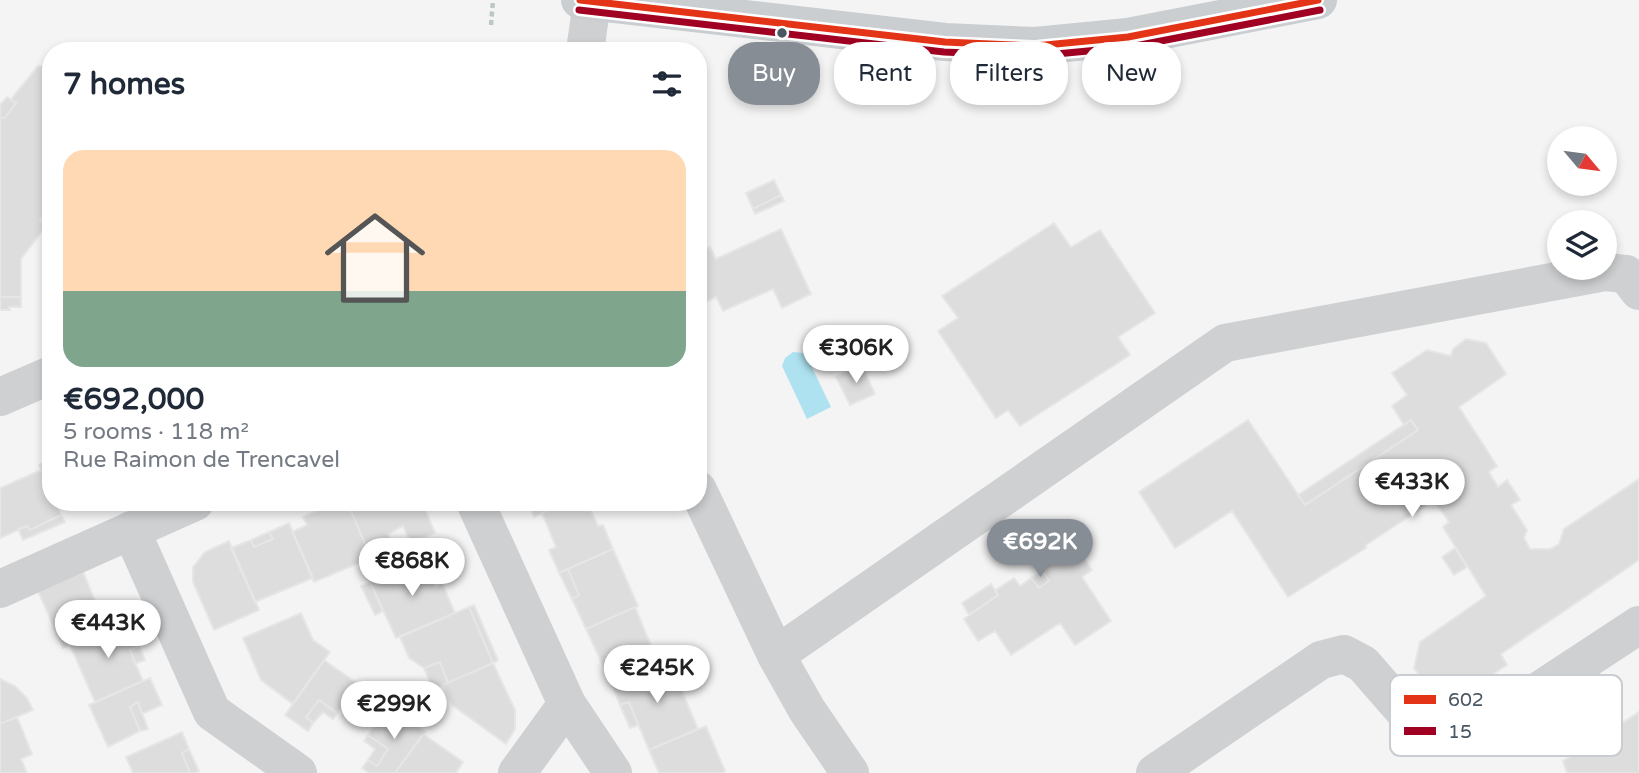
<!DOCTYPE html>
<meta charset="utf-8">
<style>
body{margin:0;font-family:"Varela Round",sans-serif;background:#f2f2f3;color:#1f2937;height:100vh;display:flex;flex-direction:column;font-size:26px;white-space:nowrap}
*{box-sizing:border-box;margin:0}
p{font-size:23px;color:#747a83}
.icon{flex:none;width:38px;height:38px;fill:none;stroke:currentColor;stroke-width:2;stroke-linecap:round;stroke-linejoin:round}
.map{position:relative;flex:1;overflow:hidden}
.side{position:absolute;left:42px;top:42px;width:665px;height:469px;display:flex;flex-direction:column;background:#fff;border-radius:28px;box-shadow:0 4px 10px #0003}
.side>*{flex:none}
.banner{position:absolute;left:728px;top:42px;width:665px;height:63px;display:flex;gap:14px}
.needle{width:46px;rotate:119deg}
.controls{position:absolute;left:1547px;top:126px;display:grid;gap:14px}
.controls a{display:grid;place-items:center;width:70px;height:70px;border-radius:50%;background:#fff;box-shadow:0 4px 10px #0003;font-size:35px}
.price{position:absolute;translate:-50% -60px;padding:0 16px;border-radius:24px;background:#fff;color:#222;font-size:23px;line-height:46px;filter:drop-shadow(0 2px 4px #0008)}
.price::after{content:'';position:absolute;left:50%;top:42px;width:21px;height:16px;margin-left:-10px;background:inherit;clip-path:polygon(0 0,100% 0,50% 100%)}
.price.selected{background:#868d94;color:#fff}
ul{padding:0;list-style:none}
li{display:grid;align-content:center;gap:14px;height:371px;padding:0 21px}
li+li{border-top:2px solid #e0e1e3}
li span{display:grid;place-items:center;height:217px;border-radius:21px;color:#555}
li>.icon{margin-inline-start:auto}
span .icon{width:126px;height:126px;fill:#fffc;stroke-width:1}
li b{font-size:30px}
h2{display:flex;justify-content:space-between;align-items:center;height:84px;padding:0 21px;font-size:30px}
.tag{padding:0 24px;border-radius:28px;background:#fff;box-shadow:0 4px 10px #0003;font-size:24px;line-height:63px}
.tag.selected{background:#868d94;color:#fff}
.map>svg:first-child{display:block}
.water{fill:#aee2f0}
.building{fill:#ddddde;stroke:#e5e6e7;stroke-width:2}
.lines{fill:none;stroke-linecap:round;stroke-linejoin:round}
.path{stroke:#bcc7c4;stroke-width:4.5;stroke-dasharray:5 3.5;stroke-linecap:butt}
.minor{stroke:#ced0d2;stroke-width:38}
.major{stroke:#caced1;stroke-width:38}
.bus-1-casing{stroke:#fff;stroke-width:12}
.bus-2-casing{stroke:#fff;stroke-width:12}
.bus-1{stroke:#e43417;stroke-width:7}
.bus-2{stroke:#a00021;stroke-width:7}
.bus-dot{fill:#4a5661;stroke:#fff;stroke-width:2.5}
.key{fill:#fff;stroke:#c9ccd0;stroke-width:2}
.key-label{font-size:19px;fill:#4a5661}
</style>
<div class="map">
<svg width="1639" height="773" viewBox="0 0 1639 773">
<rect width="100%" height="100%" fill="#f4f4f4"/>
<!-- water -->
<path class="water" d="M793,352L803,353L807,357L831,407L807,419L782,366L785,358Z"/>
<!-- building -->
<path class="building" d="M38,66H51V195L46,201V213L40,220L46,226L21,259V297H0V118H5L16,103L11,99Z
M7,97L16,103L5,118H0V105Z
M774,180L781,195L753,209L746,193Z
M51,195V220L46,226L40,220L46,213V201Z
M781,195L784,201L755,214L753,209Z
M1054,223L1071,247L1100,230L1155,313L1118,337L1130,355L1020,426L1008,410L996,418L938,331L958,318L942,296Z
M781,229L811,294L782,308L773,289L723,311L716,297L699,305L698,252L710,247L716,259Z
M0,297H21V307H9L10,310H0Z
M1466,339L1486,343L1506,374L1459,407L1497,466L1489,472L1498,487L1507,480L1520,500L1511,505L1527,530L1524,538L1530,549H1550L1559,544L1564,529L1639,479V560L1501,654L1507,665L1442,708L1414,668L1420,642L1486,596L1443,527L1449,522L1430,495L1423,500L1425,506L1366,545V548L1288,597L1232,511L1175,548L1139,492L1248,420L1305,505L1418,430L1411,420L1404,425L1392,406L1407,395L1392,373L1427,350L1451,356L1453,349Z
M861,364L875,394L850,405L836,377Z
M1411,420L1418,430L1305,505L1298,495Z
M51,459V491L39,465Z
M41,470L51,491V502H56L61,515L30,530L27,526L0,538V488Z
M335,502H347L371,558L314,582L292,532L307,525L303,517Z
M347,502H394L397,509L412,502H422L435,533L411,543L403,526L388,534L395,550L372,560Z
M528,502H567L534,517Z
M567,502H587L598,526L603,525L613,549L559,573L549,550L556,547L542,513Z
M61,515L65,522L23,540L18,529L27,526L30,530Z
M289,523L313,578L255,602L231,548L251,540L254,547L273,539L269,532Z
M269,532L273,539L254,547L251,540Z
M1071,539L1092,570L1082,577L1111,621L1075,645L1060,623L1011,655L995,631L978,641L964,619L998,595L996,590L1014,578L1020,586L1031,578L1039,588L1049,581L1036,561Z
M229,541L259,610L214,630L193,582V567L205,552Z
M1455,548L1467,567L1454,575L1442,557Z
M613,549L638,606L586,629L572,599L579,595L568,569Z
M430,556L437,572L431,575L435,587L442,583L455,613L396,638L370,582Z
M568,569L579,595L572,599L559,573Z
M1043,571L1049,581L1039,588L1031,578Z
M83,572L100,613L109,609L116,625L63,648L38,591Z
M370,582L383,611L375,615L361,586Z
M991,584L998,595L969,615L962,603Z
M474,605L498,660L493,663L469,607Z
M469,607L493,663L448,683L440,662L424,668L409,658L400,637Z
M635,607L659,665L612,685L586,629Z
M301,613L313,640L330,652L293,704L261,680L243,638Z
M127,619L139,646L130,650L143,681L95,702L70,645Z
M139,646L145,660L135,664L130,650Z
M324,660L358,684L337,713L319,700L306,717L313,723L308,731L285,715Z
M669,661L698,729L649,750L629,702L620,705L612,685Z
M440,662L448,683L433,689L424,668Z
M493,663L515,710V729L506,744L452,705L443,685Z
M150,678L162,705L142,714L138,702L130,707L140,731L108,747L89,705Z
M0,679L15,686L27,698L33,710L0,724Z
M319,700L337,713L333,719L323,712L313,723L306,717Z
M138,702L148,729L140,731L130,707Z
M629,702L638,725L630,728L620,705Z
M389,705L425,732L395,773H369L362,768L368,760L377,766L388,749L368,735Z
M1639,712V773H1567L1563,761Z
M17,717L32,754L21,759L27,773H0V724Z
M706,726L725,771L722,773H659L649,750Z
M182,732L189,749L182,753L190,773H133L126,757Z
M423,734L463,762L456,773H395Z
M368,735L388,749L377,766L368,760L375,749L364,741Z
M189,749L199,771L195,773H190L182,753Z"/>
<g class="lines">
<!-- path -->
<path class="path" d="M491,25L493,0"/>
<!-- minor -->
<path class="minor" d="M585,51L592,2
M0,397L51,375
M698,490L776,655L807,710L850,773
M475,502L567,704L613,773
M131,530L212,712L298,773
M0,589L195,502
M776,655L1225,343L1605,272L1626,274L1639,291
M517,773L567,704
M1155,773L1321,660L1344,654L1363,664L1411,719L1448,738L1479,730L1639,625"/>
<!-- major -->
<path class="major" d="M580,0L945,42L1035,46L1128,37L1318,0"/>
<!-- bus-1 casing -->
<g class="bus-1-casing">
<path id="bus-1" d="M580,0L945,42L1035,46L1128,37L1318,0"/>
</g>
<!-- bus-2 casing -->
<g class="bus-2-casing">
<path id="bus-2" d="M579,10L944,52L1035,56L1130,47L1320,10"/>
</g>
<!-- bus-1 -->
<use href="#bus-1" class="bus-1"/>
<!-- bus-2 -->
<use href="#bus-2" class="bus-2"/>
</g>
<!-- markers -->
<circle class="bus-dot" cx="782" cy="33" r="6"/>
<!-- legend -->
<rect x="1390" y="675" width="232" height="81" rx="10" class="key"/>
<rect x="1404" y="695" width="32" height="9" fill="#e43417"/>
<rect x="1404" y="727" width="32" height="8" fill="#a00021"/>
<g class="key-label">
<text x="1448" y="706">602</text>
<text x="1448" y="738">15</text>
</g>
</svg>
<div class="controls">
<a><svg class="needle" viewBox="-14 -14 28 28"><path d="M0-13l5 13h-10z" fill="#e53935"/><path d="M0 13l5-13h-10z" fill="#747a83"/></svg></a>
<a><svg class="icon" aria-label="layers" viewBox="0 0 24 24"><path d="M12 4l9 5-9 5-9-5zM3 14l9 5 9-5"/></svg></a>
</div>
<b class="price" style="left:856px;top:385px">€306K</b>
<b class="price" style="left:1412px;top:519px">€433K</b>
<b class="price selected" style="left:1040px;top:579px">€692K</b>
<b class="price" style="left:412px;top:598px">€868K</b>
<b class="price" style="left:108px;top:660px">€443K</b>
<b class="price" style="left:657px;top:705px">€245K</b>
<b class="price" style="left:394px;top:741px">€299K</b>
<div class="banner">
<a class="tag selected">Buy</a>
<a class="tag">Rent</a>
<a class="tag">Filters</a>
<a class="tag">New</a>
</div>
<section class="side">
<h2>7 homes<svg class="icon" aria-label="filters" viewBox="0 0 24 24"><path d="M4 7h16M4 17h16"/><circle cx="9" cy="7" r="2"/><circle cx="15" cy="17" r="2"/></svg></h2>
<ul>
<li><span style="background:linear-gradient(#ffd9b3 65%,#7fa58c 0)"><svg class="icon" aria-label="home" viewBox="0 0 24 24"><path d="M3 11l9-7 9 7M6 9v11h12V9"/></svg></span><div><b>€692,000</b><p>5 rooms · 118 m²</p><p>Rue Raimon de Trencavel</p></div></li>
</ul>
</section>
</div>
